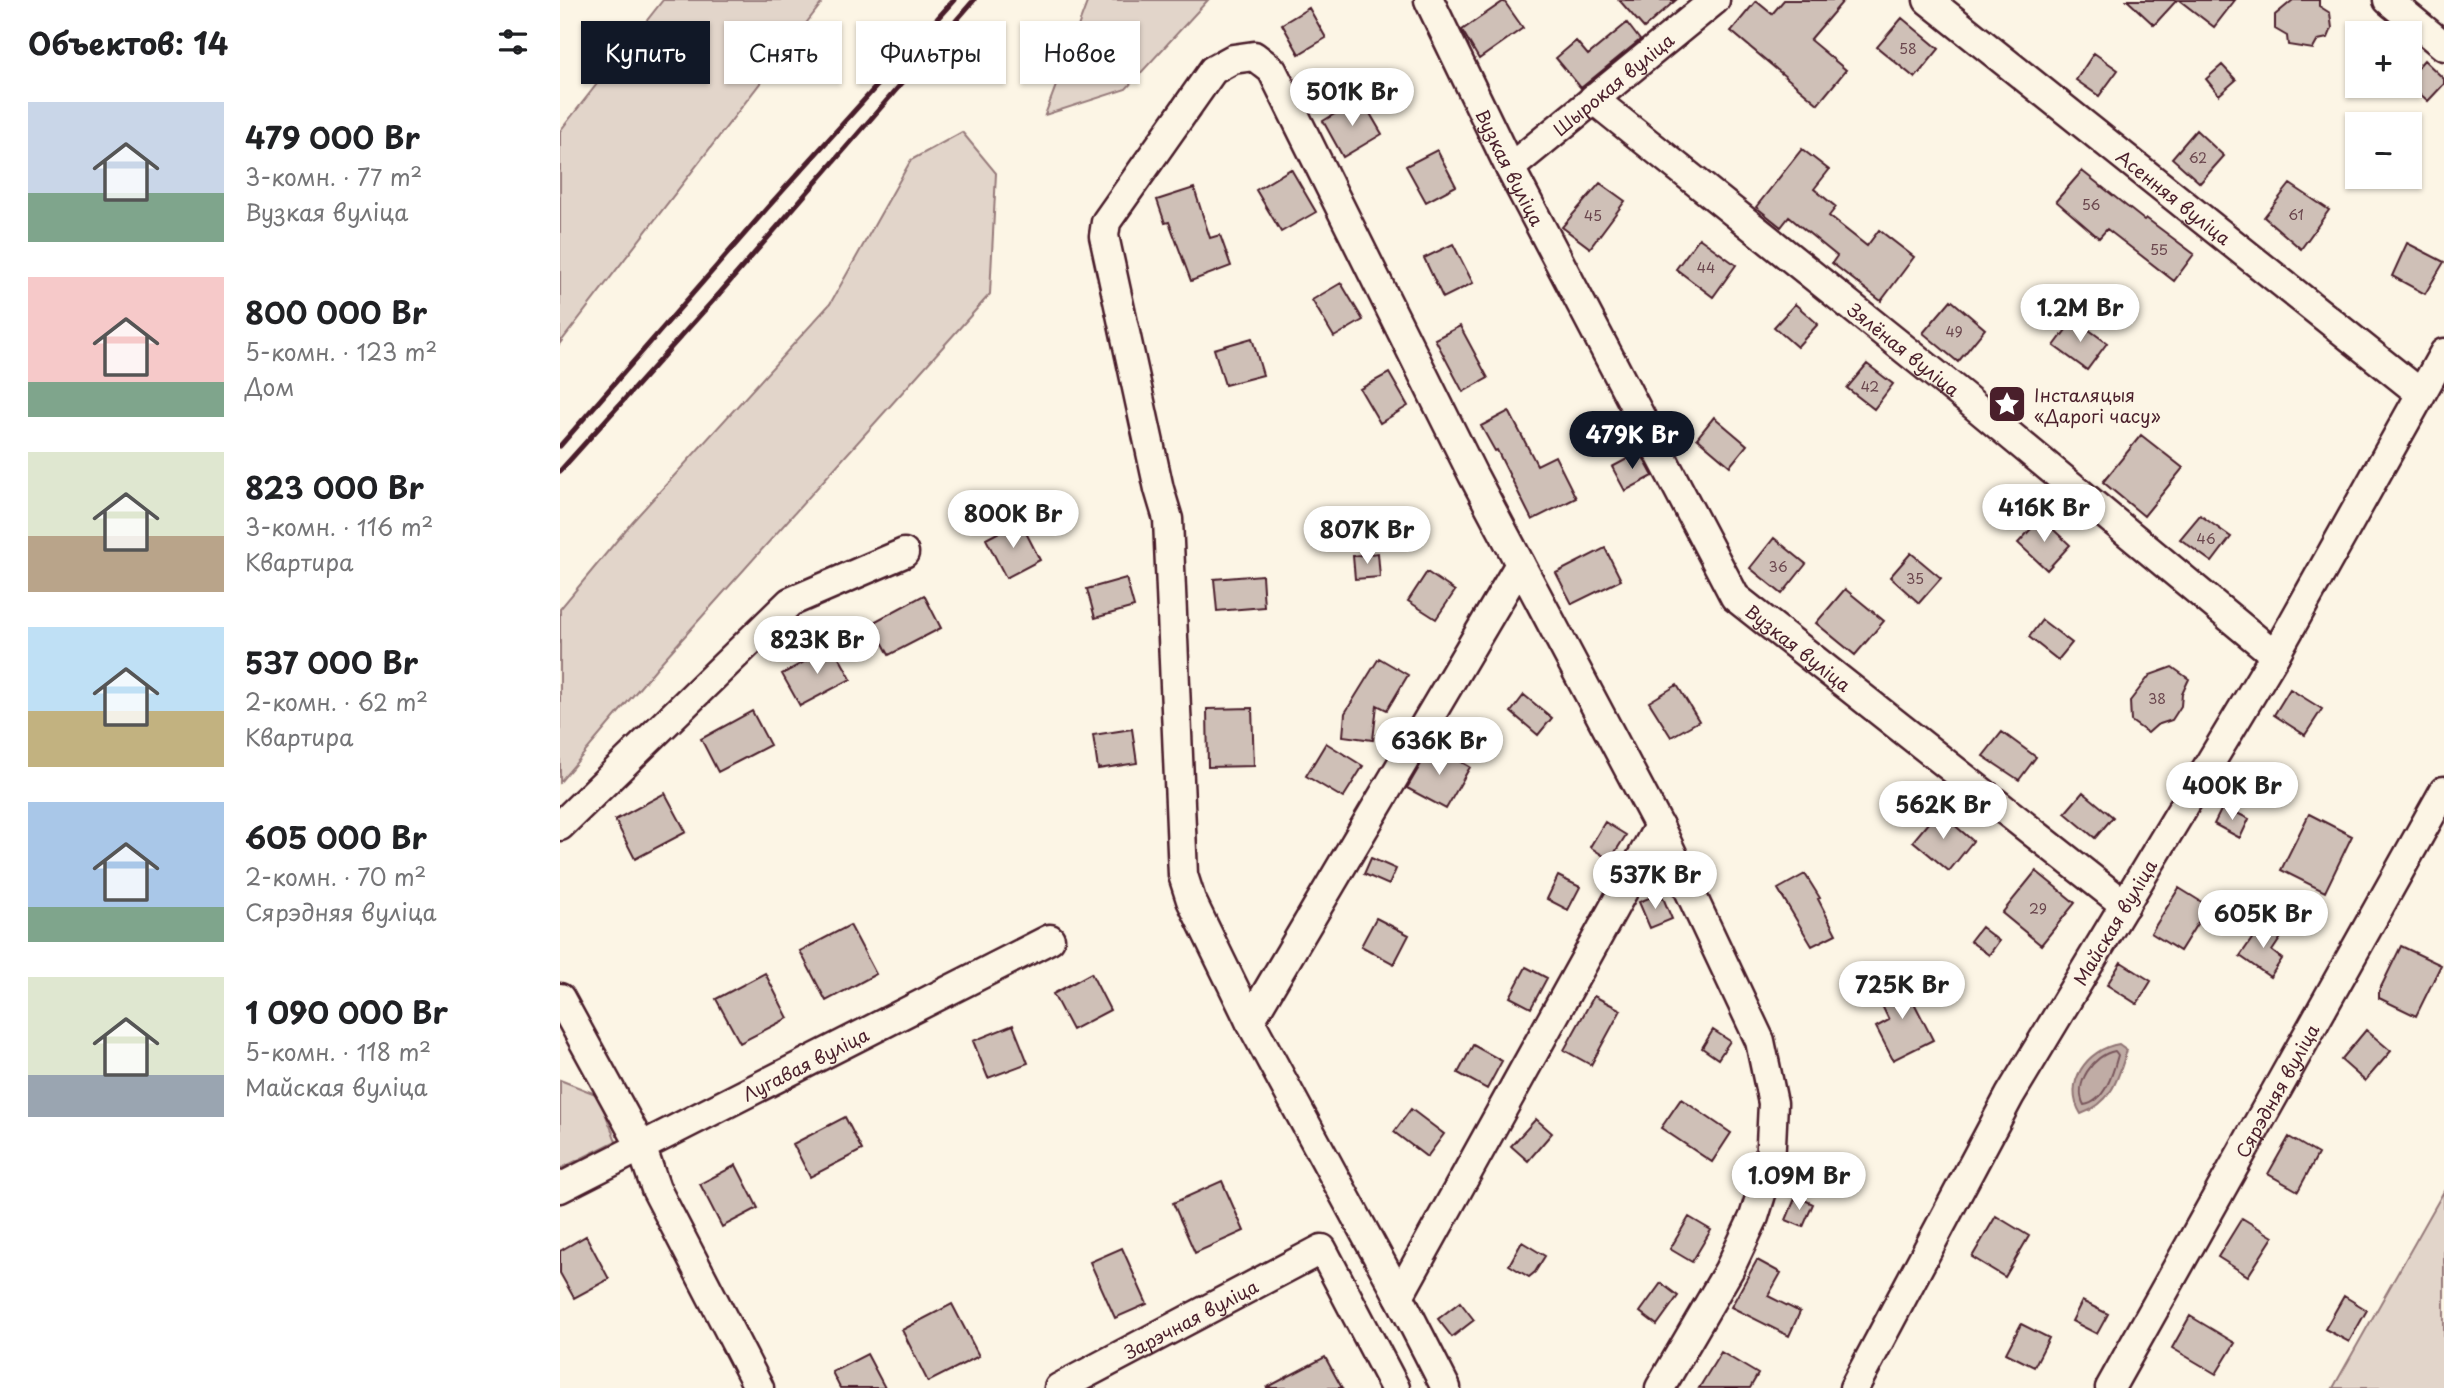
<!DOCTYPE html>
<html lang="ru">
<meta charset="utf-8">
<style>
body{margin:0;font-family:"Playpen Sans",sans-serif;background:#f6f6f6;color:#202124;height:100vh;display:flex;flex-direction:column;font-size:26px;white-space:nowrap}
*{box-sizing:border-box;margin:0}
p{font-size:23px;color:#757577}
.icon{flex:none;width:38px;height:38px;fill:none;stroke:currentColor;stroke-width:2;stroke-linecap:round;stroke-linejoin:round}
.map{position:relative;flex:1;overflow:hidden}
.sheet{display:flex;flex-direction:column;background:#fff;width:560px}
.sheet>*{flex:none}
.banner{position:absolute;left:21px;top:21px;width:665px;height:63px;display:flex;gap:14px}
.tools{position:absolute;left:1785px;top:21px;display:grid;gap:14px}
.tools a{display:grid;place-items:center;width:77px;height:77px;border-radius:0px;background:#fff;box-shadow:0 2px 5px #0004;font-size:35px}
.price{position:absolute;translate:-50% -60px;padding:0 16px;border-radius:24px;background:#fff;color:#222;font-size:23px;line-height:46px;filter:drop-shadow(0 2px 4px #0008)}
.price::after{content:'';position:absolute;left:50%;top:42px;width:21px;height:16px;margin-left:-10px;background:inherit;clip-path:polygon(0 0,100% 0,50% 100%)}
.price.selected{background:#111827;color:#fff}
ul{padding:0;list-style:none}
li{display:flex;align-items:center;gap:21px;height:175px;padding:0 28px}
li span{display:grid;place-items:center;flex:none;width:196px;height:140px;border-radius:0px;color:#555}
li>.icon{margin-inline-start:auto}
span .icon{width:84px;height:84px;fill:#fffc;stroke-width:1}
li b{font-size:30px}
h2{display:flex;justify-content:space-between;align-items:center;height:84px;padding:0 28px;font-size:30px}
.chip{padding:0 24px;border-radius:0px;background:#fff;box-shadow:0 2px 5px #0004;font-size:24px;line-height:63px}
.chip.selected{background:#111827;color:#fff}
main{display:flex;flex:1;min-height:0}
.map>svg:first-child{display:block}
.green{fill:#e2d5ca;stroke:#967a7a;stroke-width:2}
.water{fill:#c0aca5;stroke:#917474;stroke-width:2}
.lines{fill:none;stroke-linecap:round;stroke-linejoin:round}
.shore{stroke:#79575c;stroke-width:2}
.building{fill:#cfc0b7;stroke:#4a1f2b;stroke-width:2}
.minor-casing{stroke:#4a1f2b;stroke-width:33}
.minor{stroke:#fcf5e5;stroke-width:28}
.rail{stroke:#4a1f2b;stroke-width:5}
.labels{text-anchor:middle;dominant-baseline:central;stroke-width:6;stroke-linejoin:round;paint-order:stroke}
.number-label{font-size:14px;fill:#6b474e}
.street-label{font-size:18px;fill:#4a1f2b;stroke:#fcf5e5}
.poi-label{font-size:18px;fill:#4a1f2b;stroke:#fcf5e5;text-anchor:start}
</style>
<main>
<section class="sheet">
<h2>Объектов: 14<svg class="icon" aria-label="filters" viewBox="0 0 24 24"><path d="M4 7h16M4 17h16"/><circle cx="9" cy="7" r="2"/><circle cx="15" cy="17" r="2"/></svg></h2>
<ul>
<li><span style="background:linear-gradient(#c9d6e8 65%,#7fa58c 0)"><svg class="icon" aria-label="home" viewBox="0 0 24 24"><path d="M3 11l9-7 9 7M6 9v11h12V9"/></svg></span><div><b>479 000 Br</b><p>3-комн. · 77 m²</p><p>Вузкая вуліца</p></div></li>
<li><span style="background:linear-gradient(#f6c9c9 75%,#7fa58c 0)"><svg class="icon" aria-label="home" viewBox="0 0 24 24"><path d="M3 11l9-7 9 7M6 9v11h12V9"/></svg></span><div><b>800 000 Br</b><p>5-комн. · 123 m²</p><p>Дом</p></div></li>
<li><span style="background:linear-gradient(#dfe7d0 60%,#b9a48a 0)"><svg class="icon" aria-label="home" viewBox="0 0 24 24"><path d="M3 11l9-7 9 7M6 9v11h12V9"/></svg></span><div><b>823 000 Br</b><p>3-комн. · 116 m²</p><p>Квартира</p></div></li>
<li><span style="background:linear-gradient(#bfe0f5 60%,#c2b280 0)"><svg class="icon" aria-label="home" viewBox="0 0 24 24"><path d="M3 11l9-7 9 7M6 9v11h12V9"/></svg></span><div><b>537 000 Br</b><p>2-комн. · 62 m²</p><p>Квартира</p></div></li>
<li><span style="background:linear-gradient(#a9c7e8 75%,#7fa58c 0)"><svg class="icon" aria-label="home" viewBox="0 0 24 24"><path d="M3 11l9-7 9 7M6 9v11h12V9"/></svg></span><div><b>605 000 Br</b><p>2-комн. · 70 m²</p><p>Сярэдняя вуліца</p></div></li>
<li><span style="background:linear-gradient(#dfe7d0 70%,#9aa5b1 0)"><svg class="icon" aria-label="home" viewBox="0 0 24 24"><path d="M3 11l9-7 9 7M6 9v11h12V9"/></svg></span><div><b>1 090 000 Br</b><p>5-комн. · 118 m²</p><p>Майская вуліца</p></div></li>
</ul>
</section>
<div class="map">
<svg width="1884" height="1388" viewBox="0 0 1884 1388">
<rect width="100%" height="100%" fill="#fcf5e5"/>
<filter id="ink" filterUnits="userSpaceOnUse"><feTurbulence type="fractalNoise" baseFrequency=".0143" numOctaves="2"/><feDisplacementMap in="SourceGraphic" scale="14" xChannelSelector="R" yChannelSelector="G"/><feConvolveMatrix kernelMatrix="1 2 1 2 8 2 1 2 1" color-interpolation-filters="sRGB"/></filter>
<g filter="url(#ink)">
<!-- green -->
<path class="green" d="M103,0H264L0,343V131Z
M528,0H648L566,89L485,115Z
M402,132L436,173L430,294L98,666L0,782V609L73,521L270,304L351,160Z
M0,1080L38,1095L56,1141L0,1169Z
M1884,1191V1388H1773Z"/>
<!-- water -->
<path class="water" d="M1559,1044L1567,1050C1558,1079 1552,1103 1521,1114C1502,1084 1527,1049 1559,1044Z"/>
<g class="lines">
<!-- shore -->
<path class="shore" d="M1555,1051L1558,1055C1553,1073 1545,1102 1524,1105C1513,1084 1533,1055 1555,1051Z"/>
</g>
<!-- building -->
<path class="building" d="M1059,0H1116L1084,28Z
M1224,0H1284L1250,40L1286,70L1258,104L1171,31L1196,1L1212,14Z
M1567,0H1617L1594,25Z
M1619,0H1675L1654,27Z
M1733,0H1759V6L1770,13L1772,28L1768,38L1758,40L1753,49L1728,45L1727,36L1715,29V15Z
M944,1L963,28L919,59L902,30Z
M749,8L766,38L739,54L722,24Z
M1342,18L1379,49L1355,78L1317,47Z
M1067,23L1080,40L1021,88L996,58L1016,41L1028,55Z
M1534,53L1558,70L1539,96L1516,80Z
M1864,60L1884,79V84L1868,101L1850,85V76Z
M1662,65L1676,80L1659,95L1646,79Z
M801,98L822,134L783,157L763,121Z
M1636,130L1664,156L1640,183L1612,158Z
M1242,149L1269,170L1254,189L1276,207L1269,216L1307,246L1319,230L1354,257L1321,301L1272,263L1277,256L1229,217L1221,227L1196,207Z
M877,150L896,186L866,202L846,166Z
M731,169L756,212L721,232L696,190Z
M1522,171L1584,220L1586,218L1634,254L1614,281L1547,229L1539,238L1496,201Z
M1040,183L1065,201L1030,248L1002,227Z
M1730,184L1769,210L1741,249L1704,217Z
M634,188L650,238L660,235L671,266L631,281L609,222L605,223L597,200Z
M1139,238L1176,265L1153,297L1116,269Z
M1847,243L1884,262L1865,294L1832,276Z
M893,244L913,283L883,298L864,258Z
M781,283L803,320L774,337L752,300Z
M1391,300L1425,329L1398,362L1363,333Z
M1235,304L1258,324L1237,347L1214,327Z
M1514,319L1547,343L1527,370L1494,346Z
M900,326L928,378L903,392L875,339Z
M692,338L703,375L665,385L654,349Z
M1307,364L1333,384L1314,409L1287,388Z
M829,373L848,406L820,423L800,389Z
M949,411L977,465L995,456L1016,498L972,520L937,450L935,451L921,426Z
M1154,417L1187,445L1170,466L1137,438Z
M1581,435L1623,468L1584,516L1543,482Z
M1080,452L1093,476L1065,491L1052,467Z
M1640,515L1671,537L1652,562L1620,539Z
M1481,518L1510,545L1487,570L1458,543Z
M460,521L480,560L446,578L426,539Z
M1214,538L1246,564L1222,594L1190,568Z
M1045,548L1061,580L1012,604L996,573Z
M818,553L820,577L795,579L793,556Z
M1351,553L1381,578L1359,603L1330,577Z
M867,572L895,591L876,619L848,601Z
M702,575L704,607L657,611L654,579Z
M566,578L574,607L535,618L527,589Z
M1285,589L1324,621L1295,655L1256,623Z
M364,595L381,628L329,655L312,623Z
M1482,620L1512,643L1498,660L1469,637Z
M273,646L291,679L240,706L222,674Z
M819,658L848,675L827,710L817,705L813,740L783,736L785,713Z
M1612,667L1629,679L1622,694L1621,706L1612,720L1597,725L1588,733L1571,721L1570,701L1590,675Z
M1117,685L1139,721L1111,737L1089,702Z
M1730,689L1762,709L1745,735L1714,715Z
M964,695L992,718L978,735L951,712Z
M692,708L694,766L648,767L647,709Z
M192,711L210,745L158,772L141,739Z
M572,729L577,763L538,769L533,735Z
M1442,732L1476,757L1459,780L1423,756Z
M766,743L803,766L783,798L746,776Z
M872,745L910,767L886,809L847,788Z
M1523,792L1553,817L1535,838L1505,813Z
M105,793L126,832L75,859L55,820Z
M1663,806L1689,819L1680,838L1654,824Z
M1378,811L1413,841L1389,871L1353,841Z
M1749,814L1792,836L1765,892L1721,870Z
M1045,822L1066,835L1050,860L1030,847Z
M811,858L836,869L829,885L804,874Z
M1476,871L1515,903L1481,945L1442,913Z
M1245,874L1260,898L1258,899L1276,934L1252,946L1218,889Z
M998,876L1020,887L1008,910L987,899Z
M1619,888L1648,906L1620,951L1591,933Z
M1101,893L1112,919L1090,928L1079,902Z
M816,918L849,935L834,964L801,946Z
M1703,923L1722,936L1712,951L1722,959L1710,977L1680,956Z
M290,925L316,974L266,1001L240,951Z
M1421,927L1439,941L1429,955L1410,941Z
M1841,946L1881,965L1856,1016L1819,998V991Z
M1561,962L1591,981L1577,1004L1547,985Z
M966,967L987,978L971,1008L950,997Z
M205,973L228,1018L180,1043L156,999Z
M531,973L550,1010L512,1030L493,994Z
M1346,978L1353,994L1350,995L1373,1040L1333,1060L1316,1027L1329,1020L1316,993Z
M1034,996L1061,1010L1031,1065L1004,1050Z
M453,1025L468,1063L428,1078L413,1041Z
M1153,1030L1170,1041L1158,1059L1142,1048Z
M1806,1030L1831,1051L1805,1081L1781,1060Z
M913,1045L942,1061L927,1089L898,1073Z
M1121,1099L1171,1133L1152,1162L1101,1128Z
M851,1109L884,1134L867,1157L834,1132Z
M285,1117L302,1150L250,1177L233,1144Z
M976,1119L992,1133L968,1161L951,1146Z
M1729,1137L1758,1154L1738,1191L1708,1174Z
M176,1165L198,1208L162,1227L140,1184Z
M662,1181L684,1231L635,1253L613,1203Z
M1236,1196L1253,1204L1243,1227L1226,1220Z
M1436,1216L1469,1236L1445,1277L1412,1257Z
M1129,1217L1151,1230L1132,1262L1110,1249Z
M1682,1218L1713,1237L1688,1276L1658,1257Z
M26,1236L49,1279L14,1298L0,1273V1251Z
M962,1242L985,1256L975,1272L969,1277L949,1265Z
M562,1248L587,1304L555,1318L530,1262Z
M1197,1260L1221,1273L1208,1296L1240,1312L1229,1336L1171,1307Z
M1101,1283L1118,1296L1097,1325L1080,1312Z
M1784,1296L1807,1310L1789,1342L1765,1329Z
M1522,1301L1548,1314L1537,1334L1512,1321Z
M900,1302L914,1320L892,1337L878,1319Z
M392,1304L419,1356L368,1382L342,1330Z
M1630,1316L1675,1343L1656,1374L1612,1348Z
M1461,1324L1489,1338L1474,1367L1446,1353Z
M1161,1352L1198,1374L1190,1388H1139Z
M307,1354L325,1388H280L272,1372Z
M765,1357L782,1388H706Z"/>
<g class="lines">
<!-- minor casing -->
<g class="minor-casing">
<g id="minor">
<path id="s1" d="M869,0L950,168L1175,597L1565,905"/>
<path id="s2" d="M1368,0L1860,393"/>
<path d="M1828,0L1884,46"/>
<path id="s3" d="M1033,99L1403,396L1715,655"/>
<path id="s4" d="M950,168L1155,0"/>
<path d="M0,826L230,602L344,553"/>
<path d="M0,998L81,1146L96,1189L199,1388"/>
<path d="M690,1021L631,900L623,875L608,519L599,489L544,236L546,222L653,70L673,59L694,56L712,70L913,475L1099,826L1200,1041L1213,1103L1210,1165L1194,1217L1169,1270L1100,1388"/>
<path id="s5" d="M0,1188L490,939"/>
<path d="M839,1296L1099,826"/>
<path id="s6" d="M499,1388L762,1249L835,1388"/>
<path d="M886,1388L839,1296L690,1021L960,564"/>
<path id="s7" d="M1294,1388L1450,1095L1715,655L1884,353"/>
<path id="s8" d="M1550,1388L1884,791"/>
</g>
</g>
<!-- minor -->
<use href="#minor" class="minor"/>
<!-- rail -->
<path class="rail" d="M0,446L208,207L394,0
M0,471L159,294L414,0"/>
</g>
</g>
<!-- icons -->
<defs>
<g id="sight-square" transform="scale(2.0125)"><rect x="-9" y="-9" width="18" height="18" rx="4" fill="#4a1f2b" stroke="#fcf5e5"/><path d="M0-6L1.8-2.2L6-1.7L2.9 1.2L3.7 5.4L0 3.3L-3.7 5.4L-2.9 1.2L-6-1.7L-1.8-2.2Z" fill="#fff"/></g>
</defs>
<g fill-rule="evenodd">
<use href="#sight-square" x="1447" y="404"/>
</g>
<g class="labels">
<!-- number labels -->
<g class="number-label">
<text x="1348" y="48">58</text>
<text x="1638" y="157">62</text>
<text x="1531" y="204">56</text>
<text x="1736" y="214">61</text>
<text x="1033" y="215">45</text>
<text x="1599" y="249">55</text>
<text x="1146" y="267">44</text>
<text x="1394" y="331">49</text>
<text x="1310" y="386">42</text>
<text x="1646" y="538">46</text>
<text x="1218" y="566">36</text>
<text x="1355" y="578">35</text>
<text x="1597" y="698">38</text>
<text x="1478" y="908">29</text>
</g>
<!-- street labels -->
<g class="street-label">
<text stroke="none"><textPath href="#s4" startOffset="133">Шырокая вуліца</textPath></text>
<text stroke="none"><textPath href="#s1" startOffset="186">Вузкая вуліца</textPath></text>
<text stroke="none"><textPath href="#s2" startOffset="315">Асенняя вуліца</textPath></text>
<text stroke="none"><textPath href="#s3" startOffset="399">Зялёная вуліца</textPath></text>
<text stroke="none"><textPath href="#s1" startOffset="752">Вузкая вуліца</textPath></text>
<text stroke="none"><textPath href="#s7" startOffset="534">Майская вуліца</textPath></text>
<text stroke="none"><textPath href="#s5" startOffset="275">Лугавая вуліца</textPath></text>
<text stroke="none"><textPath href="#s8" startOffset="341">Сярэдняя вуліца</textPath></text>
<text stroke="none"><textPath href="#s6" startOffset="149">Зарэчная вуліца</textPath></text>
</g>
<!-- poi labels -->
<g class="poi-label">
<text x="1474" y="394">Інсталяцыя<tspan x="1474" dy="21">«Дарогі часу»</tspan></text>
</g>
</g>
</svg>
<div class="tools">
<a>+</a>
<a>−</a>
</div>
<b class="price" style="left:792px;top:128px">501K Br</b>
<b class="price" style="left:1520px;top:344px">1.2M Br</b>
<b class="price selected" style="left:1072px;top:471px">479K Br</b>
<b class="price" style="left:1484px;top:544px">416K Br</b>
<b class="price" style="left:453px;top:550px">800K Br</b>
<b class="price" style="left:807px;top:566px">807K Br</b>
<b class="price" style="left:257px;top:676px">823K Br</b>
<b class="price" style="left:879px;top:777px">636K Br</b>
<b class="price" style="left:1672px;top:822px">400K Br</b>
<b class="price" style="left:1383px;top:841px">562K Br</b>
<b class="price" style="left:1095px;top:911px">537K Br</b>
<b class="price" style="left:1703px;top:950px">605K Br</b>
<b class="price" style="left:1342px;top:1021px">725K Br</b>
<b class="price" style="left:1239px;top:1212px">1.09M Br</b>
<div class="banner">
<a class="chip selected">Купить</a>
<a class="chip">Снять</a>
<a class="chip">Фильтры</a>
<a class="chip">Новое</a>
</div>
</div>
</main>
